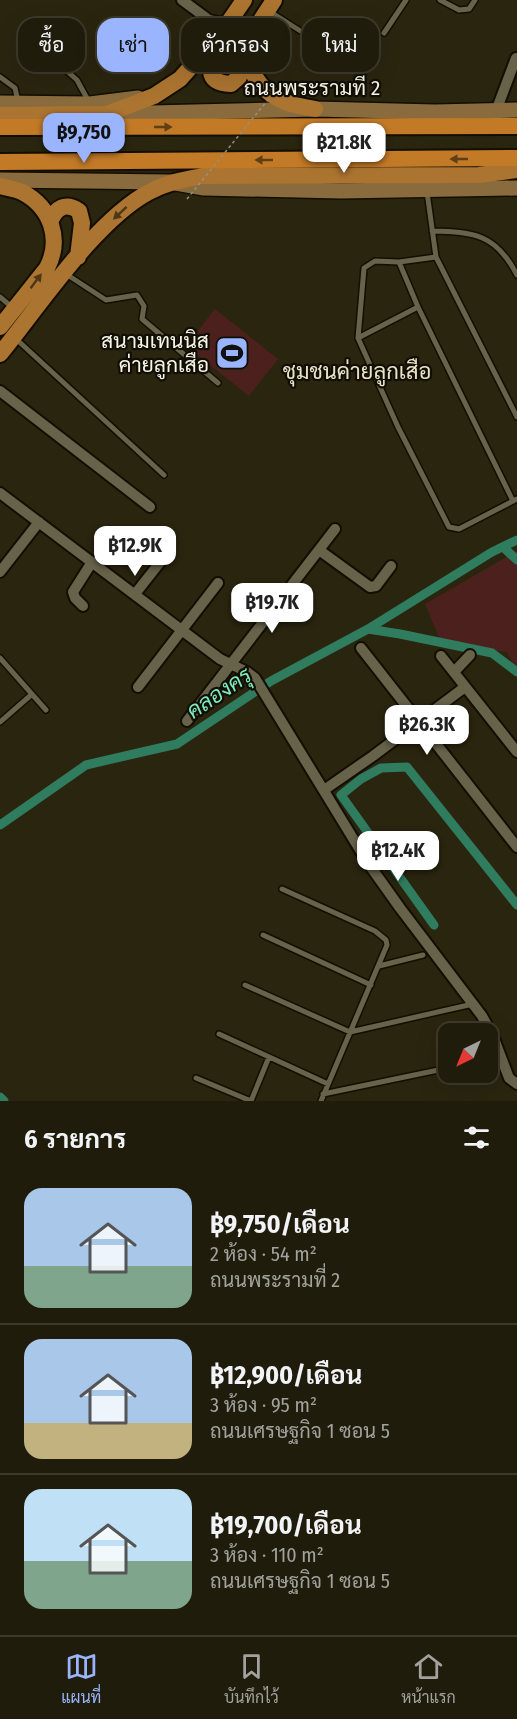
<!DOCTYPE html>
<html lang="th">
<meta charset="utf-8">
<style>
body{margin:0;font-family:"Fira Sans Condensed",Sarabun,sans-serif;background:#2d2919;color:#f1f3f6;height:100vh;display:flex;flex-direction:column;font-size:22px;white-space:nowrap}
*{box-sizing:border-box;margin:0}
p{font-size:20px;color:#a2a19d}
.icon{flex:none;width:33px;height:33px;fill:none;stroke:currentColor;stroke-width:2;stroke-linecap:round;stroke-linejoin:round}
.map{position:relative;height:1101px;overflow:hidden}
.drawer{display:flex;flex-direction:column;background:#201c0b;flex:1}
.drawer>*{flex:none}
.guide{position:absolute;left:18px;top:18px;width:482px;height:54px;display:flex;gap:12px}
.needle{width:39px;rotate:223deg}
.tools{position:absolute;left:438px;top:1023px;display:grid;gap:12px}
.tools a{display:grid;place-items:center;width:60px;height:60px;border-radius:12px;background:#201c0b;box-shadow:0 6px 24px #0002,0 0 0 2px #3d3a2c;font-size:30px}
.price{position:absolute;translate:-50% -51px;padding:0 14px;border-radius:12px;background:#fff;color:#222;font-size:20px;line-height:39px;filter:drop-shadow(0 2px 3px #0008)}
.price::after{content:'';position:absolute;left:50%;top:36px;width:18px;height:14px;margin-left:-9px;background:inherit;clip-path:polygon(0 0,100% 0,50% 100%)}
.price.active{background:#9ab5fd;color:#111}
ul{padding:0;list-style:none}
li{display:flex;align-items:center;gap:18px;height:150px;padding:0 24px}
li+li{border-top:2px solid #3d3a2c}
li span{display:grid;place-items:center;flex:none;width:168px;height:120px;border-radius:18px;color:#555}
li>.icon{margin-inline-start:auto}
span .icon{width:72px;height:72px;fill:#fffc;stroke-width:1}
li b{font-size:26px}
h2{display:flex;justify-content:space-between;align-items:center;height:72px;padding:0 24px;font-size:26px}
.tag{padding:0 21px;border-radius:18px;background:#201c0b;box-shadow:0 6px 24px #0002,0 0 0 2px #3d3a2c;font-size:21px;line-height:54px}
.tag.active{background:#9ab5fd;color:#111}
.dock{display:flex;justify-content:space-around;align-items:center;height:84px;border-top:2px solid #3d3a2c;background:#201c0b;font-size:16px;color:#a2a19d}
.dock a{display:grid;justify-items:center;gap:3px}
.dock .active{color:#9ab5fd}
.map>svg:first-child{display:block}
.green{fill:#4c211d}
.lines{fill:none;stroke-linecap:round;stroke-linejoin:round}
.canal{stroke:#2f7c5f;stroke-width:9}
.service-casing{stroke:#130e00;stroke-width:8}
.minor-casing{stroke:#130e00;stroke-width:14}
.secondary-casing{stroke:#130e00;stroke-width:18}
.primary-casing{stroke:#130e00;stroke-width:20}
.trunk-casing{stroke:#130e00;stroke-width:20}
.service{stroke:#67624a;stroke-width:5}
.minor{stroke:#67624a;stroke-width:10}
.secondary{stroke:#896b3d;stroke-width:15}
.primary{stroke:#ab7430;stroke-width:16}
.trunk{stroke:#c27a27;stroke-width:16}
.path-bridge{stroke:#959180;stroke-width:1.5;stroke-dasharray:3 3;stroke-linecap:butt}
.oneway{fill:#603f14}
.oneway2{fill:#4e3716}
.labels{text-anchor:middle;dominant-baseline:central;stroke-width:4.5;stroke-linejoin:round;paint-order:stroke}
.street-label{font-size:21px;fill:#f8f4e7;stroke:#100e05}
.poi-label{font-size:21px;fill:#f8f4e7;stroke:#100e05;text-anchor:end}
.neighbourhood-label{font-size:22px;fill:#e8e2c6;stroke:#100e05}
.water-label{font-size:22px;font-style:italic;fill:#7ce9bc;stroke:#100e05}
</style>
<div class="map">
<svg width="517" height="1101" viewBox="0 0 517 1101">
<rect width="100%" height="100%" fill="#2a250f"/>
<!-- green -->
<path class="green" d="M215,309L278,359L249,396L186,346Z
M517,551V672L507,652L442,644L425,604Z"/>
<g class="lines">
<!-- canal -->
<path class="canal" d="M503,547L517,560
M368,629L400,634L492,653L517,672
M0,825L86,765L177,744L271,681L368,629L492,552L517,540
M434,925L341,795L361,779L381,768L407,767L517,905
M0,1097L4,1101"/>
<!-- service casing -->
<g class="service-casing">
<path id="service" d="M440,0L459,10L469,9L475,0
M269,11L335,53
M384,33L406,0
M43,50L77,80L89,102
M0,77L15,88L18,101
M427,192L436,257L517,417
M432,231C474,232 496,234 517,275
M436,257L399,262L375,261L364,268L358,338L398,427L449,527L459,529L517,499
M399,262L418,307L513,501
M66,274L106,300L137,295L144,306L142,319L218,383
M0,297L13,308
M15,338L164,475
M358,338L418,307
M0,658L46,710
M0,722L31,695
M282,889L375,931L386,940L387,945L321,1101
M263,935L371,985
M379,966L423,955
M245,985L350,1032L473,1004
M219,1034L328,1084
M488,1059H489
M196,1078L251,1101
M323,1094L448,1068
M251,1101L269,1057"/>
</g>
<!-- minor casing -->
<g class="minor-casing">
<path id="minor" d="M182,0L209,20L227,24
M496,111L516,58
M0,391L150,507
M0,493L220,659L247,672L255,678L368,863L400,908L482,1016L493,1036L509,1078L517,1084
M319,550L370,587L376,586L391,566
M0,572L39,522
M135,594L161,561
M83,606L75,598L73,592L92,562
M361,648L517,847
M441,656L517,752
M454,672L470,655
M138,687L218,583
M187,721L335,529
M324,790L373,756L465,687"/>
</g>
<!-- secondary casing -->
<g class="secondary-casing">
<path id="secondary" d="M0,103L90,104L138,98
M110,114L315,109L435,112L517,110
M0,180L170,182L204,188L341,191L517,188"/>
</g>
<!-- primary casing -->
<g class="primary-casing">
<path id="primary" d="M274,0C266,13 255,27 250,41C242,66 260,91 283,101C293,106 305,107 315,109
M220,40C213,59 199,83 231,84L239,77L243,52
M0,115L107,114L154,96L180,79L222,32L244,0
M0,186C7,188 16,189 22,192C51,207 62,239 47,268L0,327
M50,222C56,207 66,202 79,211L82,223L78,257
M0,354C40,305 95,221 149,192C167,182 184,180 202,176L479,175L517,170"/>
</g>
<!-- trunk casing -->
<g class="trunk-casing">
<path id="trunk" d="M0,127L517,126
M0,162L517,158"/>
</g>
<!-- service -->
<use href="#service" class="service"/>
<!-- minor -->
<use href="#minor" class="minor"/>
<!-- secondary -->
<use href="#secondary" class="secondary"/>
<!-- primary -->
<use href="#primary" class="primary"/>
<!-- trunk -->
<use href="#trunk" class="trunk"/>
<!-- path-bridge -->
<path class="path-bridge" d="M187,199L280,85"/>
</g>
<!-- one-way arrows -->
<defs><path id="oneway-solid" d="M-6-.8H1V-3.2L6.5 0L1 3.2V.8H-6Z" transform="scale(1.5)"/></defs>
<g class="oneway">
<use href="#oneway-solid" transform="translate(163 127)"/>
<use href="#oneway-solid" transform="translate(459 159) rotate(180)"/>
<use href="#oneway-solid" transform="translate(264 160) rotate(180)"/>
</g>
<g class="oneway2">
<use href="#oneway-solid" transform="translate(120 213) rotate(137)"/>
<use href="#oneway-solid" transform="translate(36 281) rotate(-53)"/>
</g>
<!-- icons -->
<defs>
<g id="stadium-square" transform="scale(1.725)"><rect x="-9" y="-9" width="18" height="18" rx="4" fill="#9ab5fd" stroke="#100e05"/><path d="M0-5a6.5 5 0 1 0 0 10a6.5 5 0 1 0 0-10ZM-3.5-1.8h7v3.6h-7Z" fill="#111"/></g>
</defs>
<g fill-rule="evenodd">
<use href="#stadium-square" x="232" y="353"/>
</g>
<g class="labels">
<!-- street labels -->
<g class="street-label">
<text x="312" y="88">ถนนพระรามที่ 2</text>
</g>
<!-- poi labels -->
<g class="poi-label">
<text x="209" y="341">สนามเทนนิส<tspan x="209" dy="24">ค่ายลูกเสือ</tspan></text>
</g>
<!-- neighbourhood labels -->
<g class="neighbourhood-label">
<text x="357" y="371">ชุมชนค่ายลูกเสือ</text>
</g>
<!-- water labels -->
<g class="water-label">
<text transform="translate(219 693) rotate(-34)">คลองครุ</text>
</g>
</g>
</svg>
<div class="tools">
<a><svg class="needle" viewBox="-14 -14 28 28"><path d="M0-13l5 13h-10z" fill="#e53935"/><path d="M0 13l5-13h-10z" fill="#a2a19d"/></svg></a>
</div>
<b class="price active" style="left:84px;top:164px">฿9,750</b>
<b class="price" style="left:344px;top:174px">฿21.8K</b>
<b class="price" style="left:135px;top:577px">฿12.9K</b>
<b class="price" style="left:272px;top:634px">฿19.7K</b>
<b class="price" style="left:427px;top:756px">฿26.3K</b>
<b class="price" style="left:398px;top:882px">฿12.4K</b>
<div class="guide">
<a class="tag">ซื้อ</a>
<a class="tag active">เช่า</a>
<a class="tag">ตัวกรอง</a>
<a class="tag">ใหม่</a>
</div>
</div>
<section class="drawer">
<h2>6 รายการ<svg class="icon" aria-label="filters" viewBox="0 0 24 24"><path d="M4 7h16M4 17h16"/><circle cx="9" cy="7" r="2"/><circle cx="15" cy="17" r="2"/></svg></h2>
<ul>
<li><span style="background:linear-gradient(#a9c7e8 65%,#7fa58c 0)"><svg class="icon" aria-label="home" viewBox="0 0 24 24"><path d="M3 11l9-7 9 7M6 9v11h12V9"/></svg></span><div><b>฿9,750/เดือน</b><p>2 ห้อง · 54 m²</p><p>ถนนพระรามที่ 2</p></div></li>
<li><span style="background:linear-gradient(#a9c7e8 70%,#c2b280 0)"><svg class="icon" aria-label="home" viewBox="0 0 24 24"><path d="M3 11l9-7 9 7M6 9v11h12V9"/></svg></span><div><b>฿12,900/เดือน</b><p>3 ห้อง · 95 m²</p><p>ถนนเศรษฐกิจ 1 ซอน 5</p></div></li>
<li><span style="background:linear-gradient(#bfe0f5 60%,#7fa58c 0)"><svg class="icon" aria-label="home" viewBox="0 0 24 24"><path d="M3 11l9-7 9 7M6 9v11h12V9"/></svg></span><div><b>฿19,700/เดือน</b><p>3 ห้อง · 110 m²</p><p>ถนนเศรษฐกิจ 1 ซอน 5</p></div></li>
</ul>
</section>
<nav class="dock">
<a class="active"><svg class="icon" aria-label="map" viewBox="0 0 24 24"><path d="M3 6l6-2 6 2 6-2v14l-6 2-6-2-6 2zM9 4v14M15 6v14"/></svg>แผนที่</a>
<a><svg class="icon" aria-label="saved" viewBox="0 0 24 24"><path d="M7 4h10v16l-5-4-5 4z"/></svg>บันทึกไว้</a>
<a><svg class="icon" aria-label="home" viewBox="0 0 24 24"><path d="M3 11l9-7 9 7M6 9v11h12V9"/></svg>หน้าแรก</a>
</nav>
